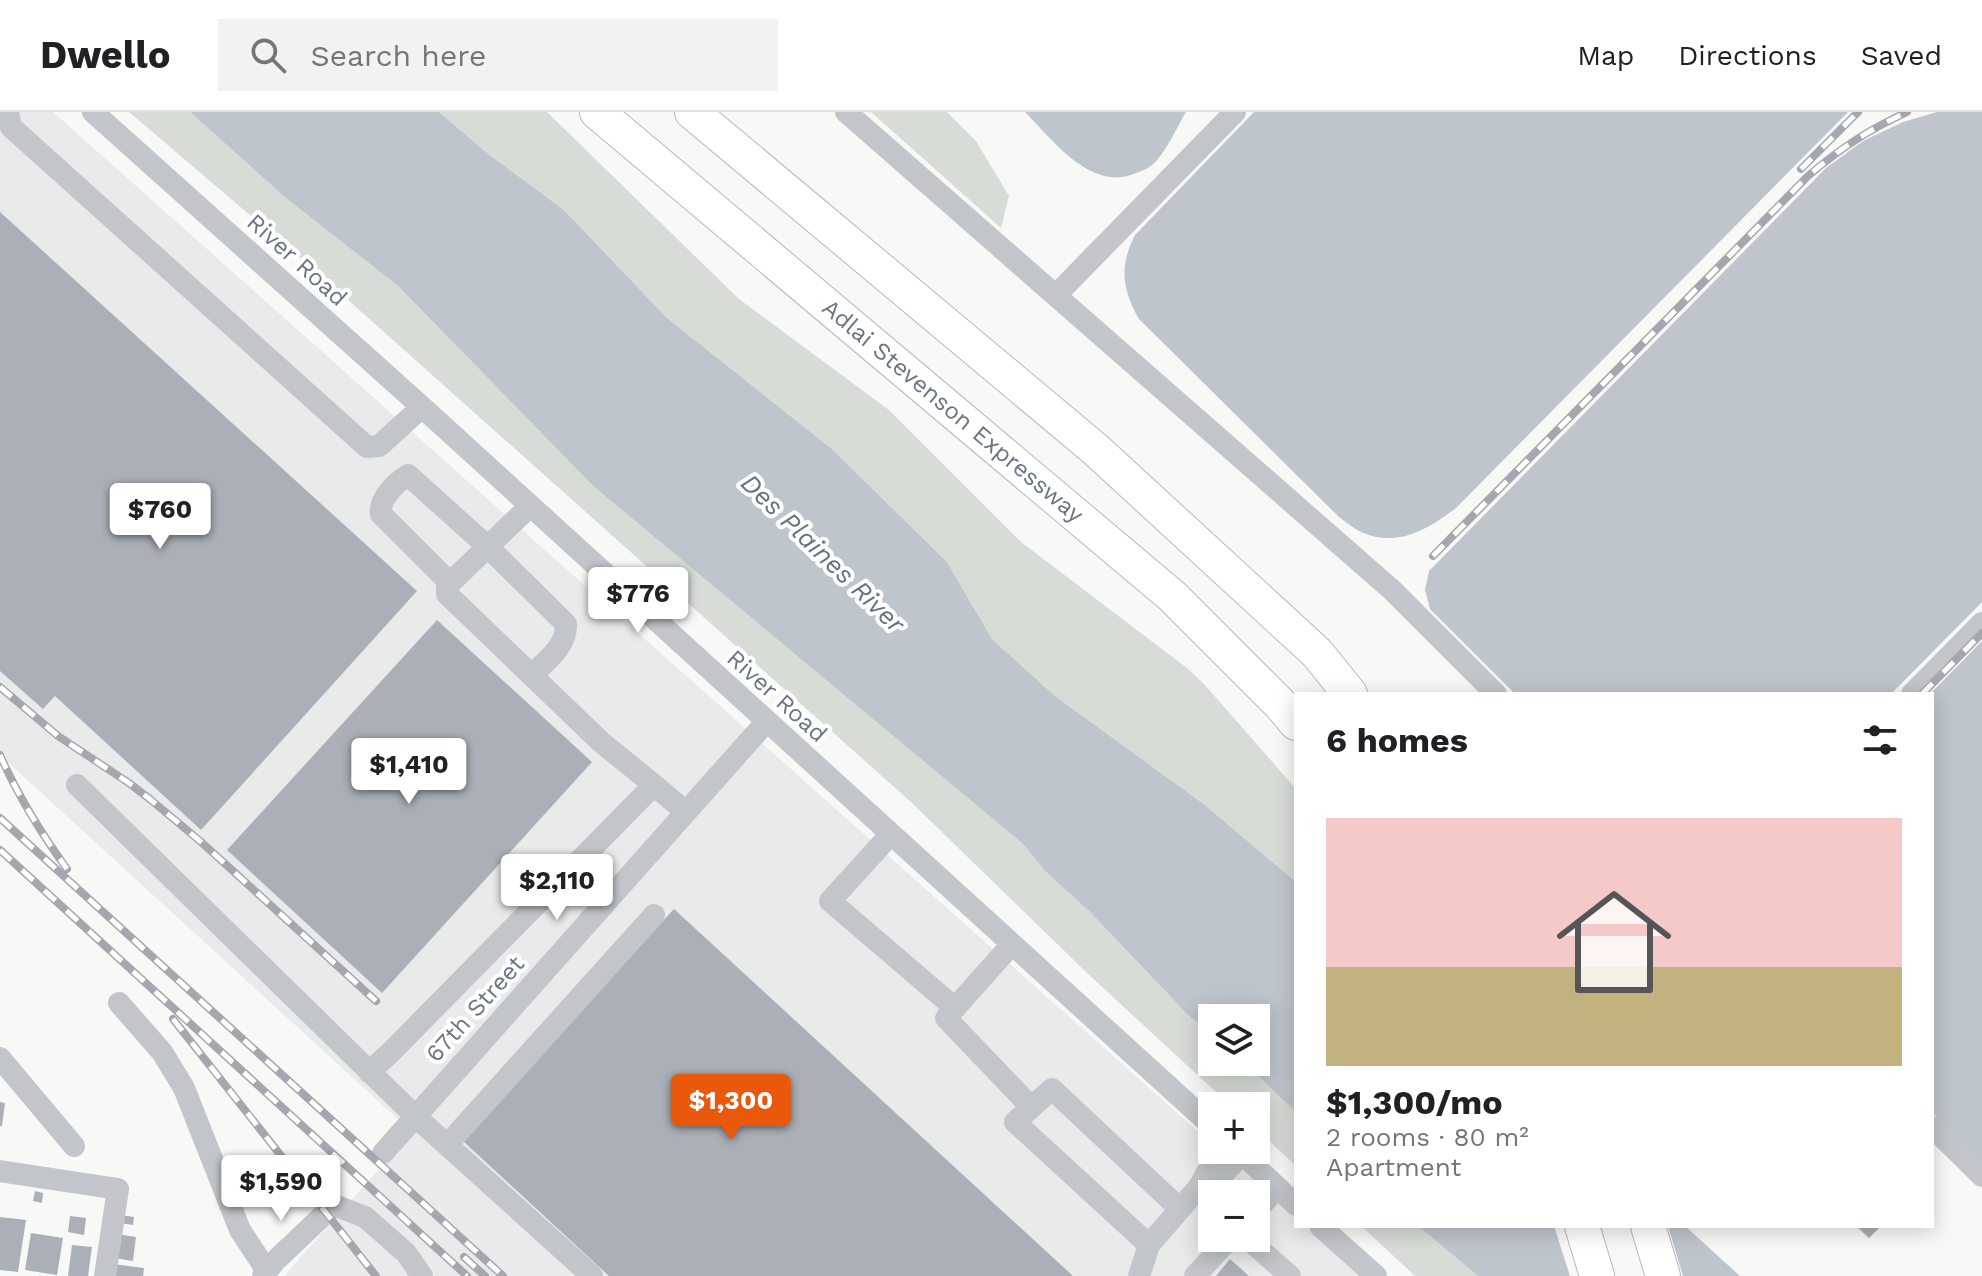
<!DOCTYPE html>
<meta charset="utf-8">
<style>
body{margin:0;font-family:"Work Sans",sans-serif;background:#f2f2f2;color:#202124;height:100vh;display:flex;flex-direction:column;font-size:30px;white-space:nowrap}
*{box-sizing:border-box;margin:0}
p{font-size:26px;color:#757577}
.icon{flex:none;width:44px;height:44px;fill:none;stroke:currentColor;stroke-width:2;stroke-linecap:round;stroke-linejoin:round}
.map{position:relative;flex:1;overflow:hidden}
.side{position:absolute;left:1294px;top:580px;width:640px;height:536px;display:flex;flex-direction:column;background:#fff;border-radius:0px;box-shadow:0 4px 20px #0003}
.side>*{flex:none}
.buttons{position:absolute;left:1198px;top:892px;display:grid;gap:16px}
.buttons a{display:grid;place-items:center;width:72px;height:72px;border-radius:0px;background:#fff;box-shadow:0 4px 20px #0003;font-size:40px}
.price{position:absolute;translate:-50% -68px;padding:0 18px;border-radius:8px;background:#fff;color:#222;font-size:26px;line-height:52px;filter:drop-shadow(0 2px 4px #0008)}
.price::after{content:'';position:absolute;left:50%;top:48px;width:24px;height:18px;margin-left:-12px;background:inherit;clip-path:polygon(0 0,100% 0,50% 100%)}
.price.current{background:#ea580c;color:#fff}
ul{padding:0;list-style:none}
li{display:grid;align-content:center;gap:16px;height:424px;padding:0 32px}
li+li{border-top:2px solid #e0e0e0}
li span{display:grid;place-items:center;height:248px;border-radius:0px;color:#555}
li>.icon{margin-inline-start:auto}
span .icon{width:144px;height:144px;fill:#fffc;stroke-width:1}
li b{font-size:34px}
h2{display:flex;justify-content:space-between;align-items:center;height:96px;padding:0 32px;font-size:34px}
header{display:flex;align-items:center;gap:48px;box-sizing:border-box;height:112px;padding:0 40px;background:#fff;border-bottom:2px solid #e0e0e0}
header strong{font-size:38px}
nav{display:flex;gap:44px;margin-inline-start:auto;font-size:28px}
.search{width:560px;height:72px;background:#f2f2f2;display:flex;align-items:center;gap:20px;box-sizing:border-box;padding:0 28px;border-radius:0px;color:#757577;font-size:30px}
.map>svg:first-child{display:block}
.built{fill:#e9eaea;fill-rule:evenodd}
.green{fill:#d7ddd6}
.water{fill:#bfc5cc}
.pier{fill:#f8f9f6}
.building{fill:#abb0b8}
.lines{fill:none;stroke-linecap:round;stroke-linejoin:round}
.highway-casing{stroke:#b5b8bc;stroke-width:36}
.minor{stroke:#c2c5c9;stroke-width:22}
.highway{stroke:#fff;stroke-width:34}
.rail-casing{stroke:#a4a8ae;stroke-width:8}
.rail{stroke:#fff;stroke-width:5;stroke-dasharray:15;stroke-linecap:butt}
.labels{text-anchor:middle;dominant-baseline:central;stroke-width:8;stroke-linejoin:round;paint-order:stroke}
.street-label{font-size:24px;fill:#6a7485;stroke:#fff}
.water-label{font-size:26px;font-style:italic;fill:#667380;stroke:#fff}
</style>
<header>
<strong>Dwello</strong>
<div class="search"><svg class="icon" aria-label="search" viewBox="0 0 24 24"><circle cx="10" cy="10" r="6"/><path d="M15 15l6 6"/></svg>Search here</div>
<nav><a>Map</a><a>Directions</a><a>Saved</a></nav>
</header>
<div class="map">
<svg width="1982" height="1164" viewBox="0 0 1982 1164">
<rect width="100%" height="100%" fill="#f8f9f6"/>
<!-- built -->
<path class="built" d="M0,0H53L1212,1032V1038H1219L1296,1106V1114H1304L1361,1164H284L412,1020L0,643ZM1212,1082H1256V1126H1212Z"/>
<!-- green -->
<path class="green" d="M129,0H190L287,87L398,174L593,374L1023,732L1046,760L1089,799L1189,904L1212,922V950H1243L1296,1000V1054L1256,1017V994H1231L1087,861L912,691L319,162Z
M439,0H547L739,187L889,298L1021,430L1187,556L1204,572L1296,677V770L1205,693L1055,584L992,527L947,450L832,337L667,206L564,98L491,44Z
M871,0H947L976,29L1009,84L1001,116Z
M1361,1114H1418L1478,1164H1415Z"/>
<!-- water -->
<path class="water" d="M190,0H439L491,44L564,98L667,206L832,337L947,450L992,527L1055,584L1205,693L1296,770V1000L1243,950H1256V906H1212V922L1189,904L1089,799L1046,760L1023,732L593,374L398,174L287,87Z
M1025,0H1186C1177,15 1169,34 1157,48C1150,57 1141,59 1131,63C1088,77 1051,26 1025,0Z
M1254,0H1848L1456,396C1427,418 1397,436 1361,420C1353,416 1346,410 1339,405L1139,207C1122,177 1119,154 1135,123Z
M1937,0H1982V490L1891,582H1515L1430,497L1425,478L1429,459L1826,56L1863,29L1903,10Z
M1982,529V1050L1932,1000V582H1930Z
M1418,1114H1685L1740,1164H1478Z"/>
<!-- pier -->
<path class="pier" d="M1554,1114H1668L1683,1164H1570Z"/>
<!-- building -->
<path class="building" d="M0,100L417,479L201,718L55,584L43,597L0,559Z
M437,508L592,650L382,881L227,738Z
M674,797L1073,1164H609L463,1029Z
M0,990L5,991L2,1014H0Z
M35,1079L43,1081L42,1091L33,1089Z
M121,1103L134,1105L133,1113L120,1111Z
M70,1104L86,1106L84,1123L68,1120Z
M0,1105L26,1108L18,1160L0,1158Z
M1856,1114H1881L1869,1126Z
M31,1121L63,1126L57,1163L25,1158Z
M117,1122L136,1125L133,1149L114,1146Z
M72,1133L92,1135L88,1164H68Z
M1230,1147L1249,1164H1216Z
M113,1152L144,1156L143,1164H111Z"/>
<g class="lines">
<!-- highway casing -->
<g class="highway-casing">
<path id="highway" d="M597,0L1172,484L1280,592L1296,611
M692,0L1095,337L1317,541L1350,582
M1582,1114L1597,1164
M1648,1114L1663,1164"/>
</g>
<!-- minor -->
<path class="minor" d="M8,0L11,15L367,335L379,334L422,295
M93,0L422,295L1212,1014
M846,0L1392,478L1496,582
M1057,182L1235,0
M450,471L381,402C379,387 395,371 408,363L488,435L566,512C567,534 547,548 532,563
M1912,582L1982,511
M77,673L415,1004L447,1033
M654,673L686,700
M891,722L830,789L955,896
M1012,832L946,906L1031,995
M119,891L162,940L184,976L240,1118L267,1159
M0,946L74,1034
M369,960L390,941L654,673L601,630L447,482V474L530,394
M1932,1015L1982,1064
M1225,1038L1207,1060L1199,1075L1214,1072L1242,1042
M1238,1038L1296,1093
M383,1041L767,609
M0,1059L118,1077L105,1164
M1256,1099L1277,1076
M1320,1114L1376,1164
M1247,1126L1290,1164
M1149,1133L1015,1010L1052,977L1180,1097
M263,1164L275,1149L334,1093L365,1105L406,1141L422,1164
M592,1164L447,1033L654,803
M1139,1164L1149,1133L1199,1075
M1195,1164L1230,1126"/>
<!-- highway -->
<use href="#highway" class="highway"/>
<!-- rail casing -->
<g class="rail-casing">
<path id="rail" d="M1801,57L1858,0
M1433,444L1808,64C1842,35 1867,19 1907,0
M0,575L58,624L129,671L151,688L200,729L376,889
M1922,582L1982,521
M0,643C18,684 41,721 67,757
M0,706L503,1164
M0,738L467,1164
M173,907L376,1164
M464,1145L485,1164"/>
</g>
<!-- rail -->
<use href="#rail" class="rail"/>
</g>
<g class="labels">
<!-- street labels -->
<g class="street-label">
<text transform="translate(297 148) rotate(42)">River Road</text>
<text transform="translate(953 299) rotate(40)">Adlai Stevenson Expressway</text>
<text transform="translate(777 584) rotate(42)">River Road</text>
<text transform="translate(475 897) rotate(-48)">67th Street</text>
</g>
<!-- water labels -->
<g class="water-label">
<text transform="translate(823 441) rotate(44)">Des Plaines River</text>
</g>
</g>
</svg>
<div class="buttons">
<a><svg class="icon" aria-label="layers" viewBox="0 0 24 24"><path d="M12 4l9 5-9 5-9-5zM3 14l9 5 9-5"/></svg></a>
<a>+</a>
<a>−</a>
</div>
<b class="price" style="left:160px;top:439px">$760</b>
<b class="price" style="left:638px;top:523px">$776</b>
<b class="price" style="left:409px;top:694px">$1,410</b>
<b class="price" style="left:557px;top:810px">$2,110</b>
<b class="price current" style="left:731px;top:1030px">$1,300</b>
<b class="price" style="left:281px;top:1111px">$1,590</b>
<section class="side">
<h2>6 homes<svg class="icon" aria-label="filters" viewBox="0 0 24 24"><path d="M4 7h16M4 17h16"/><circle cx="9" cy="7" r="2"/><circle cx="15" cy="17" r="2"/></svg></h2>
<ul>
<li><span style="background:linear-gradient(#f6c9c9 60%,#c2b280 0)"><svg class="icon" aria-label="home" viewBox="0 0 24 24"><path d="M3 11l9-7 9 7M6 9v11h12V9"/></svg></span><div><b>$1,300/mo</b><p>2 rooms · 80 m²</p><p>Apartment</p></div></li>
</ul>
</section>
</div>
